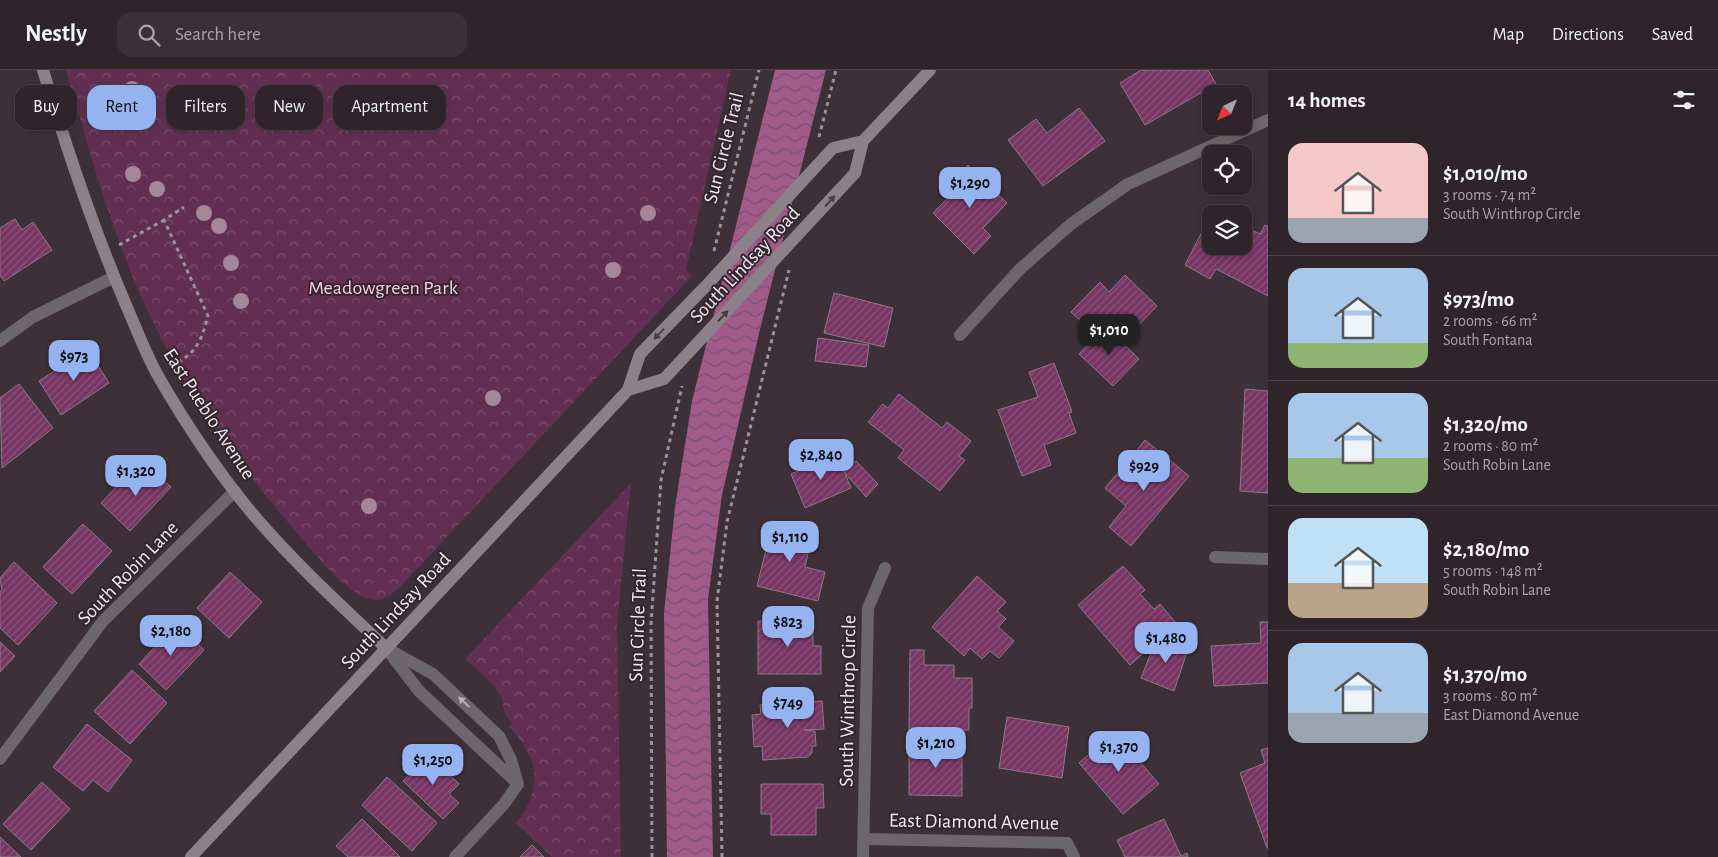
<!DOCTYPE html>
<meta charset="utf-8">
<style>
body{margin:0;font-family:"Alegreya Sans",sans-serif;background:#3a3036;color:#f1f3f6;height:100vh;display:flex;flex-direction:column;font-size:19px;white-space:nowrap}
*{box-sizing:border-box;margin:0}
p{font-size:16px;color:#a7a4a8}
.icon{flex:none;width:28px;height:28px;fill:none;stroke:currentColor;stroke-width:2;stroke-linecap:round;stroke-linejoin:round}
.map{position:relative;flex:1;overflow:hidden}
.side{display:flex;flex-direction:column;background:#2e242a;width:450px}
.side>*{flex:none}
.top-card{position:absolute;left:15px;top:15px;width:475px;height:45px;display:flex;gap:10px}
.needle{width:32px;rotate:223deg}
.controls{position:absolute;left:1202px;top:15px;display:grid;gap:10px}
.controls a{display:grid;place-items:center;width:50px;height:50px;border-radius:10px;background:#2e242a;box-shadow:0 2px 8px #0003,0 0 0 1px #494147;font-size:25px}
.price{position:absolute;translate:-50% -42px;padding:0 11px;border-radius:10px;background:#95b2f1;color:#111;font-size:16px;line-height:32px;filter:drop-shadow(0 1px 2px #0008)}
.price::after{content:'';position:absolute;left:50%;top:30px;width:15px;height:11px;margin-left:-8px;background:inherit;clip-path:polygon(0 0,100% 0,50% 100%)}
.price.selected{background:#222;color:#fff}
ul{padding:0;list-style:none}
li{display:flex;align-items:center;gap:15px;height:125px;padding:0 20px}
li+li{border-top:1px solid #494147}
li span{display:grid;place-items:center;flex:none;width:140px;height:100px;border-radius:15px;color:#555}
li>.icon{margin-inline-start:auto}
span .icon{width:60px;height:60px;fill:#fffc;stroke-width:1}
li b{font-size:21px}
h2{display:flex;justify-content:space-between;align-items:center;height:60px;padding:0 20px;font-size:21px}
.tag{padding:0 18px;border-radius:15px;background:#2e242a;box-shadow:0 2px 8px #0003,0 0 0 1px #494147;font-size:18px;line-height:45px}
.tag.selected{background:#95b2f1;color:#111}
header{display:flex;align-items:center;gap:30px;box-sizing:border-box;height:70px;padding:0 25px;background:#2e242a;border-bottom:1px solid #494147}
header strong{font-size:24px}
nav{display:flex;gap:28px;margin-inline-start:auto;font-size:18px}
.search{width:350px;height:45px;background:#3a3036;display:flex;align-items:center;gap:12px;box-sizing:border-box;padding:0 18px;border-radius:15px;color:#a7a4a8;font-size:19px}
main{display:flex;flex:1;min-height:0}
.map>svg:first-child{display:block}
.park{fill:url(#park-crowns)}
.water{fill:url(#water-waves)}
.building{fill:url(#building-hatch);stroke:#8b7b85}
.lines{fill:none;stroke-linecap:round;stroke-linejoin:round}
.path{stroke:#9e9299;stroke-width:3;stroke-dasharray:4 4;stroke-linecap:butt}
.street{stroke:#6d666a;stroke-width:12}
.secondary{stroke:#8c8188;stroke-width:12}
.tree{fill:#a38697}
.oneway{fill:#493d44}
.oneway2{fill:#b7afb4}
.labels{text-anchor:middle;dominant-baseline:central;stroke-width:4;stroke-linejoin:round;paint-order:stroke}
.street-label{font-size:20px;fill:#f4eaf0;stroke:#33262e}
.park-label{font-size:20px;fill:#f5cce5;stroke:#33262e}
</style>
<header>
<strong>Nestly</strong>
<div class="search"><svg class="icon" aria-label="search" viewBox="0 0 24 24"><circle cx="10" cy="10" r="6"/><path d="M15 15l6 6"/></svg>Search here</div>
<nav><a>Map</a><a>Directions</a><a>Saved</a></nav>
</header>
<main>
<div class="map">
<svg width="1268" height="787" viewBox="0 0 1268 787">
<defs>
<pattern id="park-crowns" width="20" height="18" patternUnits="userSpaceOnUse" patternTransform="scale(1.25)"><rect width="20" height="18" fill="#622f52"/><path d="M2 6a3 3 0 1 1 6 0M12 15a3 3 0 1 1 6 0" fill="none" stroke="#794d6b"/></pattern>
<pattern id="water-waves" width="16" height="10" patternUnits="userSpaceOnUse" patternTransform="scale(1.25)"><rect width="16" height="10" fill="#a15b8a"/><path d="M0 5q4-4 8 0t8 0" fill="none" stroke="#79526c"/></pattern>
<pattern id="building-hatch" width="6" height="6" patternUnits="userSpaceOnUse" patternTransform="scale(1.25)"><rect width="6" height="6" fill="#773563"/><path d="M-1 1l2-2M0 6l6-6M5 7l2-2" fill="none" stroke="#8b527a"/></pattern>
</defs>
<rect width="100%" height="100%" fill="#3e3038"/>
<!-- park -->
<path class="park" d="M66,0H731L686,200L692,206L398,519C392,523 386,529 379,530C353,532 320,490 304,471C248,407 198,340 159,264C117,183 91,87 66,0Z
M631,413L617,554L621,787H552L516,753C544,719 539,687 509,657L512,653C501,643 506,637 500,625C493,611 477,600 465,589Z"/>
<!-- water -->
<path class="water" d="M775,0H826L760,259L722,425L708,529L713,787H667L664,543L675,437L692,331Z"/>
<!-- building -->
<path class="building" d="M1141,0H1208L1216,14L1145,55L1120,13Z
M1079,38L1105,71L1043,116L1008,70L1036,49L1047,63Z
M968,95L1007,133L983,158L991,166L974,184L933,143L953,123L947,117Z
M1211,144V176H1244V156L1260,164L1265,155L1268,156V226L1216,199L1210,209L1185,195Z
M15,149L22,160L33,152L52,180L4,211L0,205V158Z
M1125,205L1157,236L1122,272L1098,248L1088,258L1071,242L1100,212L1109,222Z
M834,223L893,238L884,277L824,263Z
M1105,256L1139,289L1113,316L1079,284Z
M818,268L869,275L866,297L815,291Z
M88,280L109,313L61,345L39,311Z
M1054,293L1072,342L1069,343L1076,363L1044,375L1051,395L1022,406L998,340L1038,327L1029,302Z
M19,314L53,358L2,398L0,328Z
M1245,319L1268,321V423L1240,421Z
M899,324L942,358L947,352L971,371L959,386L965,390L940,421L898,388L904,380L868,352L883,334L888,338Z
M1145,370L1189,406L1131,476L1109,457L1126,436L1105,418L1121,399L1133,409L1144,394L1133,385Z
M837,384L851,418L805,438L791,404Z
M856,391L878,414L866,427L845,403Z
M145,394L171,417L130,461L101,433L126,407L130,411Z
M773,451L813,461L805,497L825,502L818,531L757,516Z
M83,454L112,481L72,524L43,497Z
M14,492L57,533L18,575L0,558V522L2,520L0,508Z
M1123,496L1145,520L1140,524L1154,539L1160,534L1177,554L1130,595L1078,535Z
M230,502L262,532L229,568L197,538Z
M977,506L1006,532L997,541L1006,549L998,557L1014,571L999,588L990,581L982,589L970,578L964,586L932,557Z
M758,551H813V576H821V604H758Z
M1260,552H1268V613L1214,616L1211,576L1261,573Z
M176,554L204,580L166,620L139,594Z
M1165,565L1189,576L1174,621L1141,608L1153,578L1159,580Z
M0,572L15,586L0,602Z
M910,580H924V595H954V608H972V638H969V660H909Z
M132,600L167,633L130,674L94,641Z
M822,631L824,659L804,660L815,661L816,676H812V683L808,687L763,690L762,676L754,677L752,645L761,644L760,635Z
M1007,647L1069,657L1062,708L999,698Z
M87,654L132,690L108,722L93,710L83,721L53,697Z
M1114,662L1159,714L1123,744L1079,693Z
M909,672H962V726L909,725Z
M1268,678V778H1267L1240,703L1265,693L1261,680Z
M428,684L459,714L449,724L459,733L443,749L403,711Z
M387,707L437,753L412,781L362,735Z
M42,712L70,739L31,780L3,754Z
M761,714H823L824,738H816V765H771V744H761Z
M362,749L400,787H348L336,776Z
M1164,749L1181,786L1187,783L1188,787H1125L1117,770Z
M0,767L21,787H0Z
M532,775L544,787H520Z"/>
<g class="lines">
<!-- path -->
<path class="path" d="M819,67L836,0
M119,175L164,150
M714,181L759,0
M171,296C196,284 201,272 208,246L164,150L184,137
M652,787L651,554L661,410L682,316
M722,787L717,531L727,452L789,200"/>
<!-- street -->
<path class="street" d="M960,265L1019,200L1071,154L1128,114L1268,50
M0,271L33,247L114,207
M1215,487L1268,489
M386,578L433,604L499,666L511,690L518,714
M389,582L419,621L516,712
M0,689L103,551L235,421
M864,769L1067,773L1074,787
M455,787L504,734L518,714
M863,787L868,538L885,498"/>
<!-- secondary -->
<path class="secondary" d="M43,0C67,80 93,158 126,235C136,258 145,282 157,304C186,355 226,415 265,458C303,501 345,539 386,578
M628,320L664,309L690,281L855,103L863,71L930,0
M191,787L628,320L640,284L705,217L833,78L863,71"/>
</g>
<!-- trees -->
<g class="tree">
<circle cx="132" cy="19" r="8"/>
<circle cx="133" cy="104" r="8"/>
<circle cx="157" cy="119" r="8"/>
<circle cx="204" cy="143" r="8"/>
<circle cx="648" cy="143" r="8"/>
<circle cx="219" cy="156" r="8"/>
<circle cx="231" cy="193" r="8"/>
<circle cx="613" cy="200" r="8"/>
<circle cx="241" cy="231" r="8"/>
<circle cx="493" cy="328" r="8"/>
<circle cx="369" cy="436" r="8"/>
</g>
<!-- one-way arrows -->
<defs><path id="oneway-solid" d="M-6-.8H1V-3.2L6.5 0L1 3.2V.8H-6Z" transform="scale(1.25)"/></defs>
<g class="oneway">
<use href="#oneway-solid" transform="translate(830 131) rotate(-48)"/>
<use href="#oneway-solid" transform="translate(723 246) rotate(-47)"/>
<use href="#oneway-solid" transform="translate(659 264) rotate(134)"/>
</g>
<use class="oneway2" href="#oneway-solid" transform="translate(464 632) rotate(-137)"/>
<g class="labels">
<!-- street labels -->
<g class="street-label">
<text transform="translate(724 78) rotate(-76)">Sun Circle Trail</text>
<text transform="translate(745 195) rotate(-47)">South Lindsay Road</text>
<text transform="translate(209 344) rotate(57)">East Pueblo Avenue</text>
<text transform="translate(128 503) rotate(-46)">South Robin Lane</text>
<text transform="translate(396 541) rotate(-47)">South Lindsay Road</text>
<text transform="translate(638 555) rotate(-88)">Sun Circle Trail</text>
<text transform="translate(848 631) rotate(-89)">South Winthrop Circle</text>
<text transform="translate(974 752) rotate(1)">East Diamond Avenue</text>
</g>
<!-- park labels -->
<g class="park-label">
<text x="383" y="218">Meadowgreen Park</text>
</g>
</g>
</svg>
<div class="controls">
<a><svg class="needle" viewBox="-14 -14 28 28"><path d="M0-13l5 13h-10z" fill="#e53935"/><path d="M0 13l5-13h-10z" fill="#a7a4a8"/></svg></a>
<a><svg class="icon" aria-label="locate" viewBox="0 0 24 24"><circle cx="12" cy="12" r="6"/><path d="M12 2v4M12 18v4M2 12h4M18 12h4"/></svg></a>
<a><svg class="icon" aria-label="layers" viewBox="0 0 24 24"><path d="M12 4l9 5-9 5-9-5zM3 14l9 5 9-5"/></svg></a>
</div>
<b class="price" style="left:970px;top:139px">$1,290</b>
<b class="price selected" style="left:1109px;top:286px">$1,010</b>
<b class="price" style="left:74px;top:312px">$973</b>
<b class="price" style="left:821px;top:411px">$2,840</b>
<b class="price" style="left:1144px;top:422px">$929</b>
<b class="price" style="left:136px;top:427px">$1,320</b>
<b class="price" style="left:790px;top:493px">$1,110</b>
<b class="price" style="left:788px;top:578px">$823</b>
<b class="price" style="left:171px;top:587px">$2,180</b>
<b class="price" style="left:1166px;top:594px">$1,480</b>
<b class="price" style="left:788px;top:659px">$749</b>
<b class="price" style="left:936px;top:699px">$1,210</b>
<b class="price" style="left:1119px;top:703px">$1,370</b>
<b class="price" style="left:433px;top:716px">$1,250</b>
<div class="top-card">
<a class="tag">Buy</a>
<a class="tag selected">Rent</a>
<a class="tag">Filters</a>
<a class="tag">New</a>
<a class="tag">Apartment</a>
</div>
</div>
<section class="side">
<h2>14 homes<svg class="icon" aria-label="filters" viewBox="0 0 24 24"><path d="M4 7h16M4 17h16"/><circle cx="9" cy="7" r="2"/><circle cx="15" cy="17" r="2"/></svg></h2>
<ul>
<li><span style="background:linear-gradient(#f6c9c9 75%,#9aa5b1 0)"><svg class="icon" aria-label="home" viewBox="0 0 24 24"><path d="M3 11l9-7 9 7M6 9v11h12V9"/></svg></span><div><b>$1,010/mo</b><p>3 rooms · 74 m²</p><p>South Winthrop Circle</p></div></li>
<li><span style="background:linear-gradient(#a9c7e8 75%,#8fb573 0)"><svg class="icon" aria-label="home" viewBox="0 0 24 24"><path d="M3 11l9-7 9 7M6 9v11h12V9"/></svg></span><div><b>$973/mo</b><p>2 rooms · 66 m²</p><p>South Fontana</p></div></li>
<li><span style="background:linear-gradient(#a9c7e8 65%,#8fb573 0)"><svg class="icon" aria-label="home" viewBox="0 0 24 24"><path d="M3 11l9-7 9 7M6 9v11h12V9"/></svg></span><div><b>$1,320/mo</b><p>2 rooms · 80 m²</p><p>South Robin Lane</p></div></li>
<li><span style="background:linear-gradient(#bfe0f5 65%,#b9a48a 0)"><svg class="icon" aria-label="home" viewBox="0 0 24 24"><path d="M3 11l9-7 9 7M6 9v11h12V9"/></svg></span><div><b>$2,180/mo</b><p>5 rooms · 148 m²</p><p>South Robin Lane</p></div></li>
<li><span style="background:linear-gradient(#a9c7e8 70%,#9aa5b1 0)"><svg class="icon" aria-label="home" viewBox="0 0 24 24"><path d="M3 11l9-7 9 7M6 9v11h12V9"/></svg></span><div><b>$1,370/mo</b><p>3 rooms · 80 m²</p><p>East Diamond Avenue</p></div></li>
</ul>
</section>
</main>
